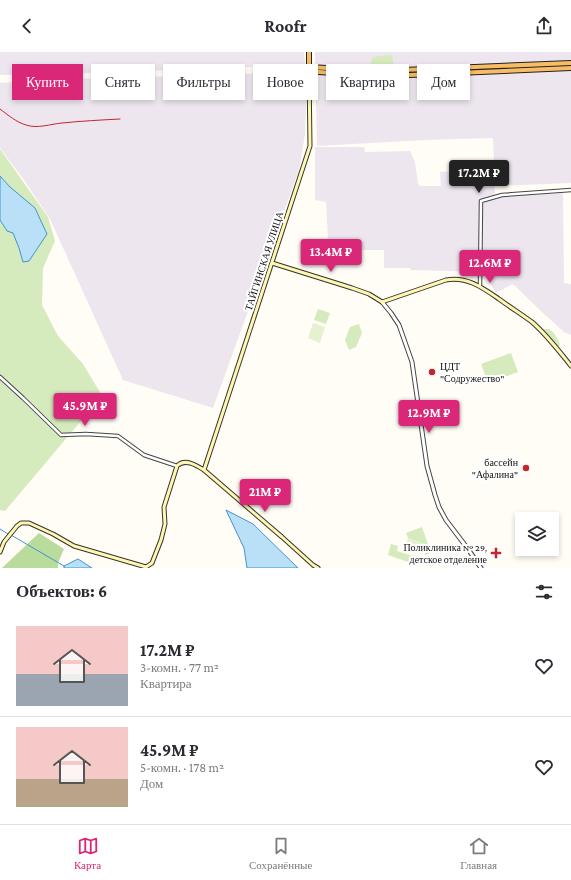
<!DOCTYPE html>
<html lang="ru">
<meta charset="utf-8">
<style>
body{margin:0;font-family:"Crimson Pro",serif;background:#f2f2f3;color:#2b2b33;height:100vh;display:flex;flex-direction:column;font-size:15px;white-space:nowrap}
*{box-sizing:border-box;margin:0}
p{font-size:13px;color:#7c7c81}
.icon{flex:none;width:22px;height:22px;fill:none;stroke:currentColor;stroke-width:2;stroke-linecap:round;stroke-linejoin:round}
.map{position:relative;height:516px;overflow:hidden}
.sheet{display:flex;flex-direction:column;background:#fff;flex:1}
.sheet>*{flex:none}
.banner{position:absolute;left:12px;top:12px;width:547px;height:36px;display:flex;gap:8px}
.tools{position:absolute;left:515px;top:460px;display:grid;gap:8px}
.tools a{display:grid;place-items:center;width:44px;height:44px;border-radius:0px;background:#fff;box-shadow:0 2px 6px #0003;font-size:20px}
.price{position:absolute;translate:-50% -34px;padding:0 9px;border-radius:4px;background:#db2777;color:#fff;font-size:13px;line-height:26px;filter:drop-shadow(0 1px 2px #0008)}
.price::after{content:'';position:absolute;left:50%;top:24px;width:12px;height:9px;margin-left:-6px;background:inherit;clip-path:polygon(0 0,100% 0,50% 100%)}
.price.on{background:#222;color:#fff}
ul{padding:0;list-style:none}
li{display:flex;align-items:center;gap:12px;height:100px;padding:0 16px}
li+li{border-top:1px solid #e1e1e2}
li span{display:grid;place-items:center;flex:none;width:112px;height:80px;border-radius:0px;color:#555}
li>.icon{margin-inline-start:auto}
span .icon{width:48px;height:48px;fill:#fffc;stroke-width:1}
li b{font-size:17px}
h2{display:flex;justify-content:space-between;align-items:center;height:48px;padding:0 16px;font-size:17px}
.tag{padding:0 14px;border-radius:0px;background:#fff;box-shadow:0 2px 6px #0003;font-size:14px;line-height:36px}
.tag.on{background:#db2777;color:#fff}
header{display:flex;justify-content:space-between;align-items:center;height:52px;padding:0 16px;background:#fff;font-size:18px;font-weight:700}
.dock{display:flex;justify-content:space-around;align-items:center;height:56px;border-top:1px solid #e1e1e2;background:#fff;font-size:11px;color:#7c7c81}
.dock a{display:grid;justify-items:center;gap:2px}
.dock .on{color:#db2777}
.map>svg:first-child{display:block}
.industrial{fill:#eee6ef}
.green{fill:#d5ebbd}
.forest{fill:#b9dc9c}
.pitch{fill:#e6f2cf}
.water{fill:#b9e0f7;stroke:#3f96cf}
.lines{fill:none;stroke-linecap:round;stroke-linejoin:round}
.stream{stroke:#3f96cf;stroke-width:1}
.minor-casing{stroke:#444;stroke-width:4.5}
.tertiary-casing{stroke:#444;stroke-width:5}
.secondary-casing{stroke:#333;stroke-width:5}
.trunk-casing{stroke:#222;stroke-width:6}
.minor{stroke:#fff;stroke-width:2.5}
.tertiary{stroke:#fff;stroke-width:3}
.secondary{stroke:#fff6b0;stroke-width:3}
.trunk{stroke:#f7bc64;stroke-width:4}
.rail{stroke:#c4262e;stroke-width:1}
.poi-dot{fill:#c4262e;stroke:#fff;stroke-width:1.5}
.labels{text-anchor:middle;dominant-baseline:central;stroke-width:4;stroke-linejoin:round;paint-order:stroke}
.street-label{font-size:10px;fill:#111;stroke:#fff}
.poi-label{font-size:10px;fill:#111;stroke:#fff;text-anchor:end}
</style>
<header><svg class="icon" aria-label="back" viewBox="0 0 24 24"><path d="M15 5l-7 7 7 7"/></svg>Roofr<svg class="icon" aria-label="share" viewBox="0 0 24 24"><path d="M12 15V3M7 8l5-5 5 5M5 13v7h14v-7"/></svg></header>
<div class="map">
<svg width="571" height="516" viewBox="0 0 571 516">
<rect width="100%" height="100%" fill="#fffdf5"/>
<!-- industrial -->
<path class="industrial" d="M0,0H304L305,13L93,21L0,23Z
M315,0H571V131L496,134L494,111L495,145L563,141L564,231L571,232V283L564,280L543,261L513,232L496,241L483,220L411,218L410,216H384V198H343L339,193L332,191L328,187L326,150L315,148V95H364L365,100L410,99L415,110L418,131L420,134H441L440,120L484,117V109H494L493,86L426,88L317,94Z
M305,19L306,53L305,82L299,118L213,356L123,328L50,167L24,128L0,96V31L66,27L221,23Z"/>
<!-- green -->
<path class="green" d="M389,3L392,4L393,8V15L370,16L371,10L373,5Z
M0,97L48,165L55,189L43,216L42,253L58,284L83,312L101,342L97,350L5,459L0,458Z
M318,257L330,261L326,272L314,268Z
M359,272L362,281L356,295L349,298L345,288L350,275Z
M542,277H549L554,281L560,292L559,295Z
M511,301L518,320L488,331L481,312Z
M422,475L431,501L425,503L424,492L408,486L406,481Z
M391,492L398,494L397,499L413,504L411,511L388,503Z"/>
<!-- forest -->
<path class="forest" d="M39,481L64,497L58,511V516H2Z"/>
<!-- pitch -->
<path class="pitch" d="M313,271L325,275L320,291L308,286Z
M408,486L425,492L421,502L404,496Z"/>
<!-- water -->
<path class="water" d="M0,124L10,135L35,156L47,182L29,209L23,210L19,196L13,181L7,179L0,168Z
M226,458L253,472L298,516H247L244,496Z
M78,507L92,516H64V514Z"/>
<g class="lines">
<!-- stream -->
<path class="stream" d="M0,477L8,482
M11,483L64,514"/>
<!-- minor casing -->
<g class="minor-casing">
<path id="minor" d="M480,233L481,149L502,143L571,138
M0,325L23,346L61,383L86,382L118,384L144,403L177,414"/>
</g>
<!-- tertiary casing -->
<g class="tertiary-casing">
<path id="tertiary" d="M382,250L391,261L399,273L412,310L427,414L435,443L439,455L446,468L468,497L481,516"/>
</g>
<!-- secondary casing -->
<g class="secondary-casing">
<path id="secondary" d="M272,211L352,236L369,242L382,250L446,228C467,224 483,236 499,247C510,255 521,262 532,270C547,283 559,299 571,314
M204,418L310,94L309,20
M0,500L4,490L17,474L21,471H29L53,482L74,494L146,515L152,511L161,488L165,472L164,455L177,414C185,406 196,413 204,418L282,485L313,513L318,516"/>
</g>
<!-- trunk casing -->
<g class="trunk-casing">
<path id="trunk" d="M309,0V20H319L371,24H386L571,16
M309,15L379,19L571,11"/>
</g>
<!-- minor -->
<use href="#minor" class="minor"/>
<!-- tertiary -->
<use href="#tertiary" class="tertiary"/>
<!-- secondary -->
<use href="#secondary" class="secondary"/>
<!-- trunk -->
<use href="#trunk" class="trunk"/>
<!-- rail -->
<path class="rail" d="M0,57C8,63 16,70 26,73C38,77 50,72 62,71C82,69 101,68 120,67"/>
</g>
<!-- markers -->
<g class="poi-dot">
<circle cx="432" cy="320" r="4"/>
<circle cx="526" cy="416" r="4"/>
<path d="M494 495h4v4h4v4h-4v4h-4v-4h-4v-4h4z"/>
</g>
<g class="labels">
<!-- street labels -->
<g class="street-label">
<text transform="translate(264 209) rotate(-72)">ТАЙГИНСКАЯ УЛИЦА</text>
</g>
<!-- poi labels -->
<g class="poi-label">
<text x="440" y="314" text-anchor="start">ЦДТ<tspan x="440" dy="12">"Содружество"</tspan></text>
<text x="518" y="410">бассейн<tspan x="518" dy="12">"Афалина"</tspan></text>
<text x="487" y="495">Поликлиника № 29,<tspan x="487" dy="12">детское отделение</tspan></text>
</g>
</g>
</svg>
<div class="tools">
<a><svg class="icon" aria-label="layers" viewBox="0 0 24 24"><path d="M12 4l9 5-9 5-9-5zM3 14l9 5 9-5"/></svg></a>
</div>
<b class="price on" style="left:479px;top:142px">17.2M ₽</b>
<b class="price" style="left:331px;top:221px">13.4M ₽</b>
<b class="price" style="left:490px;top:232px">12.6M ₽</b>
<b class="price" style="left:85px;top:375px">45.9M ₽</b>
<b class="price" style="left:429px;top:382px">12.9M ₽</b>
<b class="price" style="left:265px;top:461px">21M ₽</b>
<div class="banner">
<a class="tag on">Купить</a>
<a class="tag">Снять</a>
<a class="tag">Фильтры</a>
<a class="tag">Новое</a>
<a class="tag">Квартира</a>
<a class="tag">Дом</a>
</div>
</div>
<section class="sheet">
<h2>Объектов: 6<svg class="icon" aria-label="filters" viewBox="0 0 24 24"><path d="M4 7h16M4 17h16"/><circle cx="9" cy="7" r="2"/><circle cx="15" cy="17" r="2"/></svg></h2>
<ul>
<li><span style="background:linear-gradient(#f6c9c9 60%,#9aa5b1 0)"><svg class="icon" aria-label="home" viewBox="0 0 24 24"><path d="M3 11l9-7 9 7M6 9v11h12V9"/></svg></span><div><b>17.2M ₽</b><p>3-комн. · 77 m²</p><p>Квартира</p></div><svg class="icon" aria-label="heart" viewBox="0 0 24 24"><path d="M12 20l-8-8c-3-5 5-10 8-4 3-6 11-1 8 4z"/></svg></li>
<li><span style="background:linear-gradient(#f6c9c9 65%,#b9a48a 0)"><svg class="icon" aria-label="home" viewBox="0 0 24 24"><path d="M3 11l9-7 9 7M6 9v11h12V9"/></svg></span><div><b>45.9M ₽</b><p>5-комн. · 178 m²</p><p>Дом</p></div><svg class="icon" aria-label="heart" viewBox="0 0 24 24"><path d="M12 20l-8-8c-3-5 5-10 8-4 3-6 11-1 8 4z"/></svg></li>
</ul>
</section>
<nav class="dock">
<a class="on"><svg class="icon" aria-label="map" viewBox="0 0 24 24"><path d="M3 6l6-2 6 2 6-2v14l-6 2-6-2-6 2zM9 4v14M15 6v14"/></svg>Карта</a>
<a><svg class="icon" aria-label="saved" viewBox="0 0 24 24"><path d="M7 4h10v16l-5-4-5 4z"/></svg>Сохранённые</a>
<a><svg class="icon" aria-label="home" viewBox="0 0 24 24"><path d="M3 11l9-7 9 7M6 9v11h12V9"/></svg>Главная</a>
</nav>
